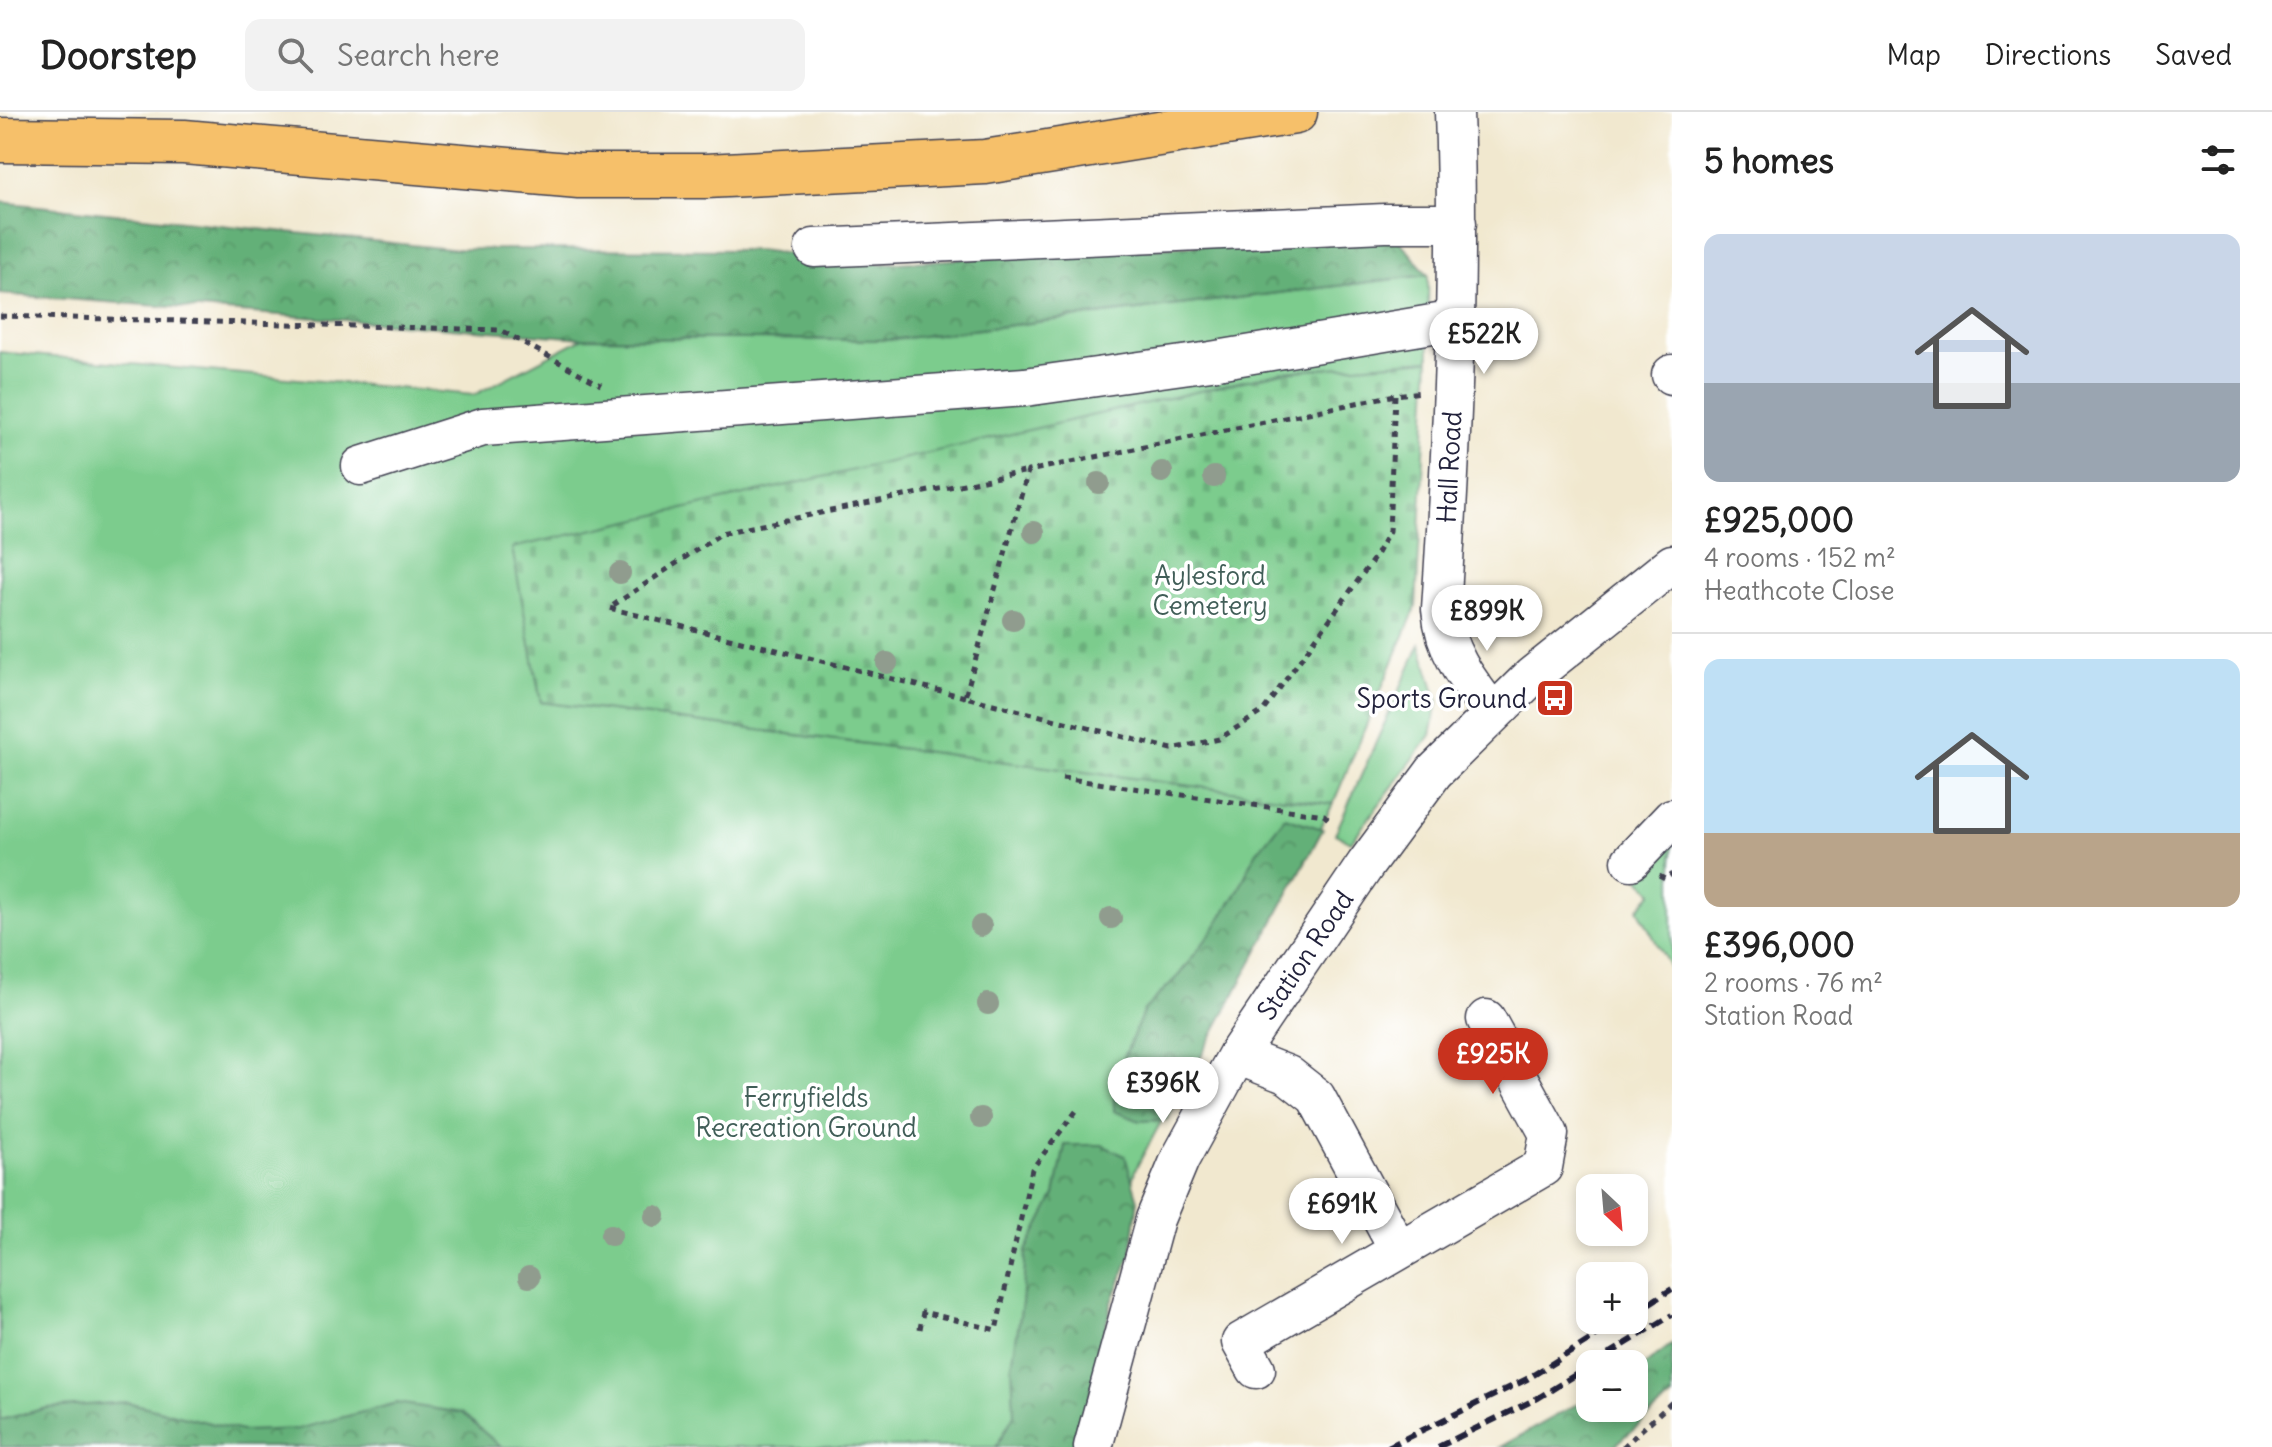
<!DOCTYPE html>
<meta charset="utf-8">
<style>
body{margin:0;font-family:Delius,sans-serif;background:#f2f2f2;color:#222;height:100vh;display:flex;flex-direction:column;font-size:30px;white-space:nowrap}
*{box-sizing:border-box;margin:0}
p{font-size:26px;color:#767676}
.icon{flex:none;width:44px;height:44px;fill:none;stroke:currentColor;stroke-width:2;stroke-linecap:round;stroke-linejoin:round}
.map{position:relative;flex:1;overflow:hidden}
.panel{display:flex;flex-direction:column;background:#fff;width:600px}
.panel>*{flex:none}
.needle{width:52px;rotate:154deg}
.buttons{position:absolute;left:1576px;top:1062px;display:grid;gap:16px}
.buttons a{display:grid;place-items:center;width:72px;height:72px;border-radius:16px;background:#fff;box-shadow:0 4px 12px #0003;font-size:40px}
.price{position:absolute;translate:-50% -68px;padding:0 18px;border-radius:28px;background:#fff;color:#222;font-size:26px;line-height:52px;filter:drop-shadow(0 2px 4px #0008)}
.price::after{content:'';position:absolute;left:50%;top:48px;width:24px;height:18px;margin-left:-12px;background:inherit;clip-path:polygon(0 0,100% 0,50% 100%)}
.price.selected{background:#c8321e;color:#fff}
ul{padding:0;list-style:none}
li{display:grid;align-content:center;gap:16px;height:424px;padding:0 32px}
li+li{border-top:2px solid #e0e0e0}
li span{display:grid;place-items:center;height:248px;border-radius:16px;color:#555}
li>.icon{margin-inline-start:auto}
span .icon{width:144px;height:144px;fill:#fffc;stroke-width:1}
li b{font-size:34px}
h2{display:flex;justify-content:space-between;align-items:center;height:96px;padding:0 32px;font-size:34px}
header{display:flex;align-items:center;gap:48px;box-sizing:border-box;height:112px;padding:0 40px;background:#fff;border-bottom:2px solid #e0e0e0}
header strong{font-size:38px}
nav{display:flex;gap:44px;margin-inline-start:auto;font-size:28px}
.search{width:560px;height:72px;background:#f2f2f2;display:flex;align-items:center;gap:20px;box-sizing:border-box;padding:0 28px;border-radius:16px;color:#767676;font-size:30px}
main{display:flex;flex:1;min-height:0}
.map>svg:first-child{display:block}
.green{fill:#7bcc8d;stroke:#4e7764;stroke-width:2}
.forest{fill:url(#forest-crowns);stroke:#43695a;stroke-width:2}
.cemetery{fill:url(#cemetery-stones);stroke:#4e7764;stroke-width:2}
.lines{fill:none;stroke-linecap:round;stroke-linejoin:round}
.minor-casing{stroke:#414051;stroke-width:41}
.highway-casing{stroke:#414051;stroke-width:47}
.path{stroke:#414051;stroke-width:5;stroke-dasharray:6 6;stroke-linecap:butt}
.minor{stroke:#fff;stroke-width:38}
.highway{stroke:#f6c06b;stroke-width:44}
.rail{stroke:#22223b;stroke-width:6;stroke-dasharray:12 6;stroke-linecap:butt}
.tree{fill:#909c8e}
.labels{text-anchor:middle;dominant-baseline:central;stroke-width:7;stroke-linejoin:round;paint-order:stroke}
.street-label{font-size:26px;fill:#22223b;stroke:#fff}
.park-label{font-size:26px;fill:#415e58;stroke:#fff}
.poi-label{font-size:26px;fill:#22223b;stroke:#fff;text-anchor:end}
</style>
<header>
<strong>Doorstep</strong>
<div class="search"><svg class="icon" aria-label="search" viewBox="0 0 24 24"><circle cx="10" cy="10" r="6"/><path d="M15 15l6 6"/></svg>Search here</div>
<nav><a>Map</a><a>Directions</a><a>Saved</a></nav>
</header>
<main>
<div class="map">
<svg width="1672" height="1335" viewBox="0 0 1672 1335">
<defs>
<pattern id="forest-crowns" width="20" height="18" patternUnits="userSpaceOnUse" patternTransform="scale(2)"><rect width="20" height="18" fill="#64b078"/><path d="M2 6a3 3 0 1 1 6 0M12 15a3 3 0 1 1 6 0" fill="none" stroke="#528f64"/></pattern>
<pattern id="cemetery-stones" width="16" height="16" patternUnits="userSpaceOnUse" patternTransform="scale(2)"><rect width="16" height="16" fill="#7bcc8d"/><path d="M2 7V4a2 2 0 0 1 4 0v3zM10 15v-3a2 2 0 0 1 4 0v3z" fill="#6aaf7b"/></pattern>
</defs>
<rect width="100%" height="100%" fill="#fff"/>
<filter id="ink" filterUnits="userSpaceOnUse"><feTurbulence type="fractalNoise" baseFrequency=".0125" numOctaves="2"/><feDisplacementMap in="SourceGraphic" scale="16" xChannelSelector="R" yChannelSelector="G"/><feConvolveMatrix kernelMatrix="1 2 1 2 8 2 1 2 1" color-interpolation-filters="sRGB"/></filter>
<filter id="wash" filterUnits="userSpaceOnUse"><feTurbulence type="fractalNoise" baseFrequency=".006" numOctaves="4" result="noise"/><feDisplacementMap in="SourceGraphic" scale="32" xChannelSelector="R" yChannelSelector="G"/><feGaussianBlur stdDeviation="1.8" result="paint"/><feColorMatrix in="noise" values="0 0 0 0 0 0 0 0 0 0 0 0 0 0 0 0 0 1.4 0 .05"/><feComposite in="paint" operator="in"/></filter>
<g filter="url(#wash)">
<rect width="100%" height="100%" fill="#f1e8cf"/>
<!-- green -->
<path class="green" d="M1428,163L1429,248L1283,260L513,437L541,590L1333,692L1135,1058L1070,1335H0V240L474,283L583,226L889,228Z
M1420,532L1438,590L1431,623L1351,730L1335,722Z
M1672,724V859L1638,797L1653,781L1640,766C1655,754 1660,739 1672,724Z"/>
<!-- forest -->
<path class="forest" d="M0,90L450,137L757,138L878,152L1394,122L1428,163L889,228L583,226L0,182Z
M1285,705L1323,717L1167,1008L1140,1009L1114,999V969L1144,898L1178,864L1214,817L1238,779L1256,741Z
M1065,1033H1102L1125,1044L1138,1088L1131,1142L1111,1193L1078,1335H996L1014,1303L1012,1253L1022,1191L1026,1139L1055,1083Z
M1672,1232V1285L1613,1335H1500L1590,1285V1296H1634V1261Z
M127,1290L242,1319L298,1317L397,1291L462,1301L501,1335H0V1308L47,1296Z"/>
<!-- cemetery -->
<path class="cemetery" d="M1429,248L1416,495L1333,692L541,590L512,436L1283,260Z"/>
</g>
<g filter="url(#ink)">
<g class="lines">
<!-- minor casing -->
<g class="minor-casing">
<path id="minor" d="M1454,0C1460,166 1452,331 1441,497C1444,538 1467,568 1492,600
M814,136L1385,111H1457
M1671,263L1672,262
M361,354L483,315L1025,275L1211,249L1456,208
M1631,749L1672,706
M1237,943L1288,963L1316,985L1398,1137
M1256,1257L1241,1230L1543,1055L1549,1022L1486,907
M1093,1335L1155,1107L1180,1047L1237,943L1366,752L1434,660L1532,564L1672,452"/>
</g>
<!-- highway casing -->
<g class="highway-casing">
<path id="highway" d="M0,28L184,30L579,64H706L985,50L1295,0"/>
</g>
<!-- path -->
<path class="path" d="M0,204L500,218L601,273
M1395,283L1389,419L1375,445L1263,599L1219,627L1172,637L965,585L1028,359L1395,283L1423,280
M965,585L609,496L722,421L1028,359
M1062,666L1324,703L1331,710
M1659,764L1665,767L1672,762
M920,1217L923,1200L996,1218L1032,1057L1077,998
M1623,1335L1672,1290"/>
<!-- minor -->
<use href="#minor" class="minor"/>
<!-- highway -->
<use href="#highway" class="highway"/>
<!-- rail -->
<path class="rail" d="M1634,1201L1672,1177
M1593,1252L1672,1203
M1388,1335L1527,1267L1622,1208
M1438,1335L1538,1286L1590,1254"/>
</g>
<!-- trees -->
<g class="tree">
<circle cx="1162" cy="360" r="11"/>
<circle cx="1214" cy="365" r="11"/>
<circle cx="1099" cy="371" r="11"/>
<circle cx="1034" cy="420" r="11"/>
<circle cx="620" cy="461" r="11"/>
<circle cx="1013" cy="508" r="11"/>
<circle cx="887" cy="551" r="11"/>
<circle cx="1111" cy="806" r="11"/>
<circle cx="981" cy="814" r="11"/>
<circle cx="988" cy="892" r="11"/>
<circle cx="981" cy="1006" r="11"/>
<circle cx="655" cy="1104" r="11"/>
<circle cx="611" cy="1123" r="11"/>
<circle cx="529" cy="1165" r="11"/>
</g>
</g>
<!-- icons -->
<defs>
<g id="bus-square" transform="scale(2)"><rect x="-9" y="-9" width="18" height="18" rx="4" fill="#c8321e" stroke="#fff"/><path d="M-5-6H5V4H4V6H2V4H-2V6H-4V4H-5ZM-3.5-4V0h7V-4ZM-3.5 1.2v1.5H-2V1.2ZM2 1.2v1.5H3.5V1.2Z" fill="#fff"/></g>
</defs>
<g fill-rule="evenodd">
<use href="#bus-square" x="1555" y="586"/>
</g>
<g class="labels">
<!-- street labels -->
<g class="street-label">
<text transform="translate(1449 355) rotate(-87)">Hall Road</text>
<text transform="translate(1305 843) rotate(-56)">Station Road</text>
</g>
<!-- park labels -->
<g class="park-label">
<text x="1210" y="463">Aylesford<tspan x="1210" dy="30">Cemetery</tspan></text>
<text x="806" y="985">Ferryfields<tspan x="806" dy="30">Recreation Ground</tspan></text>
</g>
<!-- poi labels -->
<g class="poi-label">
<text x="1527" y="586">Sports Ground</text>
</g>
</g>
</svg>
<div class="buttons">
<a><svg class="needle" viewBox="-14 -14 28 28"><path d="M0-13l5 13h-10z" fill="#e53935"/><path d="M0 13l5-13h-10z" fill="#767676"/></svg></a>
<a>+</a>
<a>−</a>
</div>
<b class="price" style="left:1484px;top:264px">£522K</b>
<b class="price" style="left:1487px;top:541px">£899K</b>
<b class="price selected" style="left:1493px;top:984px">£925K</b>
<b class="price" style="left:1163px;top:1013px">£396K</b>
<b class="price" style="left:1342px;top:1134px">£691K</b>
</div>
<section class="panel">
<h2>5 homes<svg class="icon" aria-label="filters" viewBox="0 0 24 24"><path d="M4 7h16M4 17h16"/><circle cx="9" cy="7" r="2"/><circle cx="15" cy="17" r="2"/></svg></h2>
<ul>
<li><span style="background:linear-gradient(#c9d6e8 60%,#9aa5b1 0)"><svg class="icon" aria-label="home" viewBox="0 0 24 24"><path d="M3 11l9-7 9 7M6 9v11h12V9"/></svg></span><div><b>£925,000</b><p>4 rooms · 152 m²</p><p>Heathcote Close</p></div></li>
<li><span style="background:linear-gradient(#bfe0f5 70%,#b9a48a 0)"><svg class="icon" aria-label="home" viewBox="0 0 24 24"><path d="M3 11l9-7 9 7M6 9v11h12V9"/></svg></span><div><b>£396,000</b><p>2 rooms · 76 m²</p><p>Station Road</p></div></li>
</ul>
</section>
</main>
